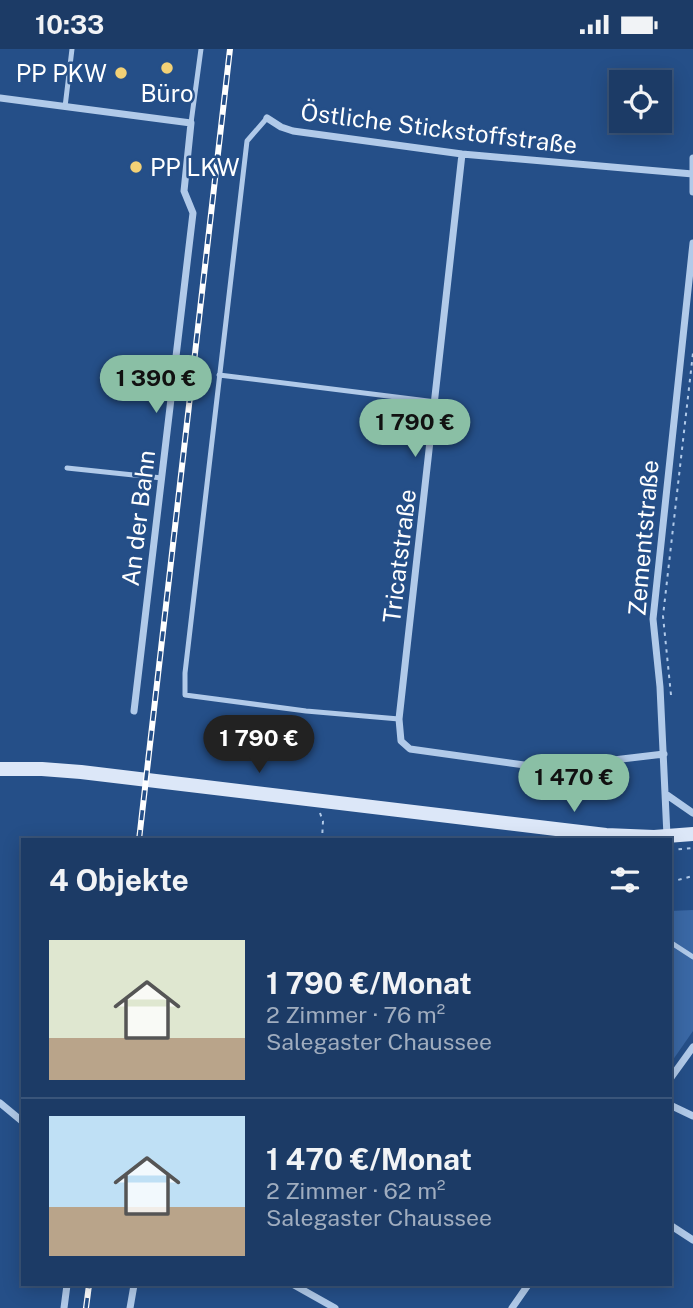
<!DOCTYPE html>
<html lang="de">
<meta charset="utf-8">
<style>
body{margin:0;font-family:"Public Sans",sans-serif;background:#25426c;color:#f1f3f6;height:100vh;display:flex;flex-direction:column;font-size:26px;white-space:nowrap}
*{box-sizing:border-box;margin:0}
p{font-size:23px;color:#a0adbf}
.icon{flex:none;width:38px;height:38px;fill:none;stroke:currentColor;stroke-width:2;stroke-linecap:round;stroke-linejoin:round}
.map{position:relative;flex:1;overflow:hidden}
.sheet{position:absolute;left:21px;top:789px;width:651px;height:448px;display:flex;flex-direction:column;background:#1c3b66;border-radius:0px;box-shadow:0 4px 18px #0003,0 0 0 2px #3a557a}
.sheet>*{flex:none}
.tools{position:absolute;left:609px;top:21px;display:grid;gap:14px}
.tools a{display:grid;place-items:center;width:63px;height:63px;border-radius:0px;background:#1c3b66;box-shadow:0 4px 18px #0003,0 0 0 2px #3a557a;font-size:35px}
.price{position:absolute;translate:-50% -60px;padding:0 16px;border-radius:24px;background:#8abfa5;color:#111;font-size:23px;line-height:46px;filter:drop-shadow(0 2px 4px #0008)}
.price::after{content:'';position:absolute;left:50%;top:42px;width:21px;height:16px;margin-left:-10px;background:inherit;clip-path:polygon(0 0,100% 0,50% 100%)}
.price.current{background:#222;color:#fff}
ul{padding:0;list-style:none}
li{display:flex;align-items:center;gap:21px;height:175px;padding:0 28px}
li+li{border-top:2px solid #3a557a}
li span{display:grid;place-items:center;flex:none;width:196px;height:140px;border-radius:0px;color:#555}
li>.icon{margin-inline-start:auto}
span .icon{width:84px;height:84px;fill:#fffc;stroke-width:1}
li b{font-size:30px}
h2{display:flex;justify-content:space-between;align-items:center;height:84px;padding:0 28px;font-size:30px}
.status{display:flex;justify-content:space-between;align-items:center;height:49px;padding:0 35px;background:#1c3b66;direction:ltr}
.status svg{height:19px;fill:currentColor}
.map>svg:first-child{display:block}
.green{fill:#3a68a5}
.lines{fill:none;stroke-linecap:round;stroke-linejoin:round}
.path{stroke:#b1cae9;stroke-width:2;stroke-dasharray:3.5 5;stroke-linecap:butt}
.service{stroke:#b1cae9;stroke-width:5}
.minor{stroke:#b1cae9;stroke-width:7}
.secondary{stroke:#dce7f8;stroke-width:14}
.rail-casing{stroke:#fff;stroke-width:6}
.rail{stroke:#254f88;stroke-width:3.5;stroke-dasharray:10;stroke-linecap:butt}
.poi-dot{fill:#f3d176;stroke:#254f88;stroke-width:2.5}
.labels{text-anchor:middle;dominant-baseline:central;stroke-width:5;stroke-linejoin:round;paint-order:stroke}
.poi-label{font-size:24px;fill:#fff;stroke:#254f88;text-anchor:end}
.street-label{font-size:24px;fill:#fff;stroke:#254f88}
</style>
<div class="status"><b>10:33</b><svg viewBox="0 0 49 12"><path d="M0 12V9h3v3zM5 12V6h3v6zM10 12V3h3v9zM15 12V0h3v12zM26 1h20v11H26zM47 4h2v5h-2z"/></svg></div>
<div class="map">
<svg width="693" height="1259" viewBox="0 0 693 1259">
<rect width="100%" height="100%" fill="#254f88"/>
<!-- green -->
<path class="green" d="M693,861V982L670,1015V862Z"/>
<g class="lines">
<!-- path -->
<path class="path" d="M671,646L663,567L693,304
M320,764L323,772L322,791
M670,801L693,799
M670,833L693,827"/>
<!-- service -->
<path class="service" d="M65,58L72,0
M267,69L247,92L185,624V646L306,662L399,670
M191,74L201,0
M219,326L436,353
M67,419L162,429
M670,893L693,908"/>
<!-- minor -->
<path class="minor" d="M0,49L191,74L184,142L193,164L134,662
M267,69L281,78L293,82L462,105L693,125
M462,105L399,670L401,692L410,700L546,719L664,705
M693,109V143
M667,746L693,764
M667,787L660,638L653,570L693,194
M670,1030L693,998
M0,1054L23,1073
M670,1056L693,1067
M670,1176L693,1191
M294,1236L335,1259
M64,1259L67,1236
M130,1259L134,1236
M512,1259L528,1236"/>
<!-- secondary -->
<path class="secondary" d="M0,720H42L81,723L606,786L654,788L693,785"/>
<!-- rail casing -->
<g class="rail-casing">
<path id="rail" d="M139,791L230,0
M86,1259L89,1236"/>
</g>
<!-- rail -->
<use href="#rail" class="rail"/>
</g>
<!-- markers -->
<g class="poi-dot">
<circle cx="167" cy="19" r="7"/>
<circle cx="121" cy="24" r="7"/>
<circle cx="136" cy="118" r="7"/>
</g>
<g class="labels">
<!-- poi labels -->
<g class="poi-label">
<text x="107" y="24">PP PKW</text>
<text x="167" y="44" text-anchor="middle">Büro</text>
<text x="150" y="118" text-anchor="start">PP LKW</text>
</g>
<!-- street labels -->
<g class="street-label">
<text transform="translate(439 79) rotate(7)">Östliche Stickstoffstraße</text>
<text transform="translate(138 469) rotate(-83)">An der Bahn</text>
<text transform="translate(643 489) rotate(-85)">Zementstraße</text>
<text transform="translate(399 507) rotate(-83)">Tricatstraße</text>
</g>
</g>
</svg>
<div class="tools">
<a><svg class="icon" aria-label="locate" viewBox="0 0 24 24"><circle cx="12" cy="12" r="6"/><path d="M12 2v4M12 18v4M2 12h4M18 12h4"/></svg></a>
</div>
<b class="price" style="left:156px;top:366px">1 390 €</b>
<b class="price" style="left:415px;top:410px">1 790 €</b>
<b class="price current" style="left:259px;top:726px">1 790 €</b>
<b class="price" style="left:574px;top:765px">1 470 €</b>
<section class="sheet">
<h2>4 Objekte<svg class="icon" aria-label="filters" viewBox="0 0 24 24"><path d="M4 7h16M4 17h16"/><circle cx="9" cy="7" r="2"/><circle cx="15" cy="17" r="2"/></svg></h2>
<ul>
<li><span style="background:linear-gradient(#dfe7d0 70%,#b9a48a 0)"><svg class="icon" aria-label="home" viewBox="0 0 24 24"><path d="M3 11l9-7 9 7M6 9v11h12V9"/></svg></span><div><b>1 790 €/Monat</b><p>2 Zimmer · 76 m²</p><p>Salegaster Chaussee</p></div></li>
<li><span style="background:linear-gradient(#bfe0f5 65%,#b9a48a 0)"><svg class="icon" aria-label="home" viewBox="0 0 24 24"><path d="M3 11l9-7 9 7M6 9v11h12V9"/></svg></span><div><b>1 470 €/Monat</b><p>2 Zimmer · 62 m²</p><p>Salegaster Chaussee</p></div></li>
</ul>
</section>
</div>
